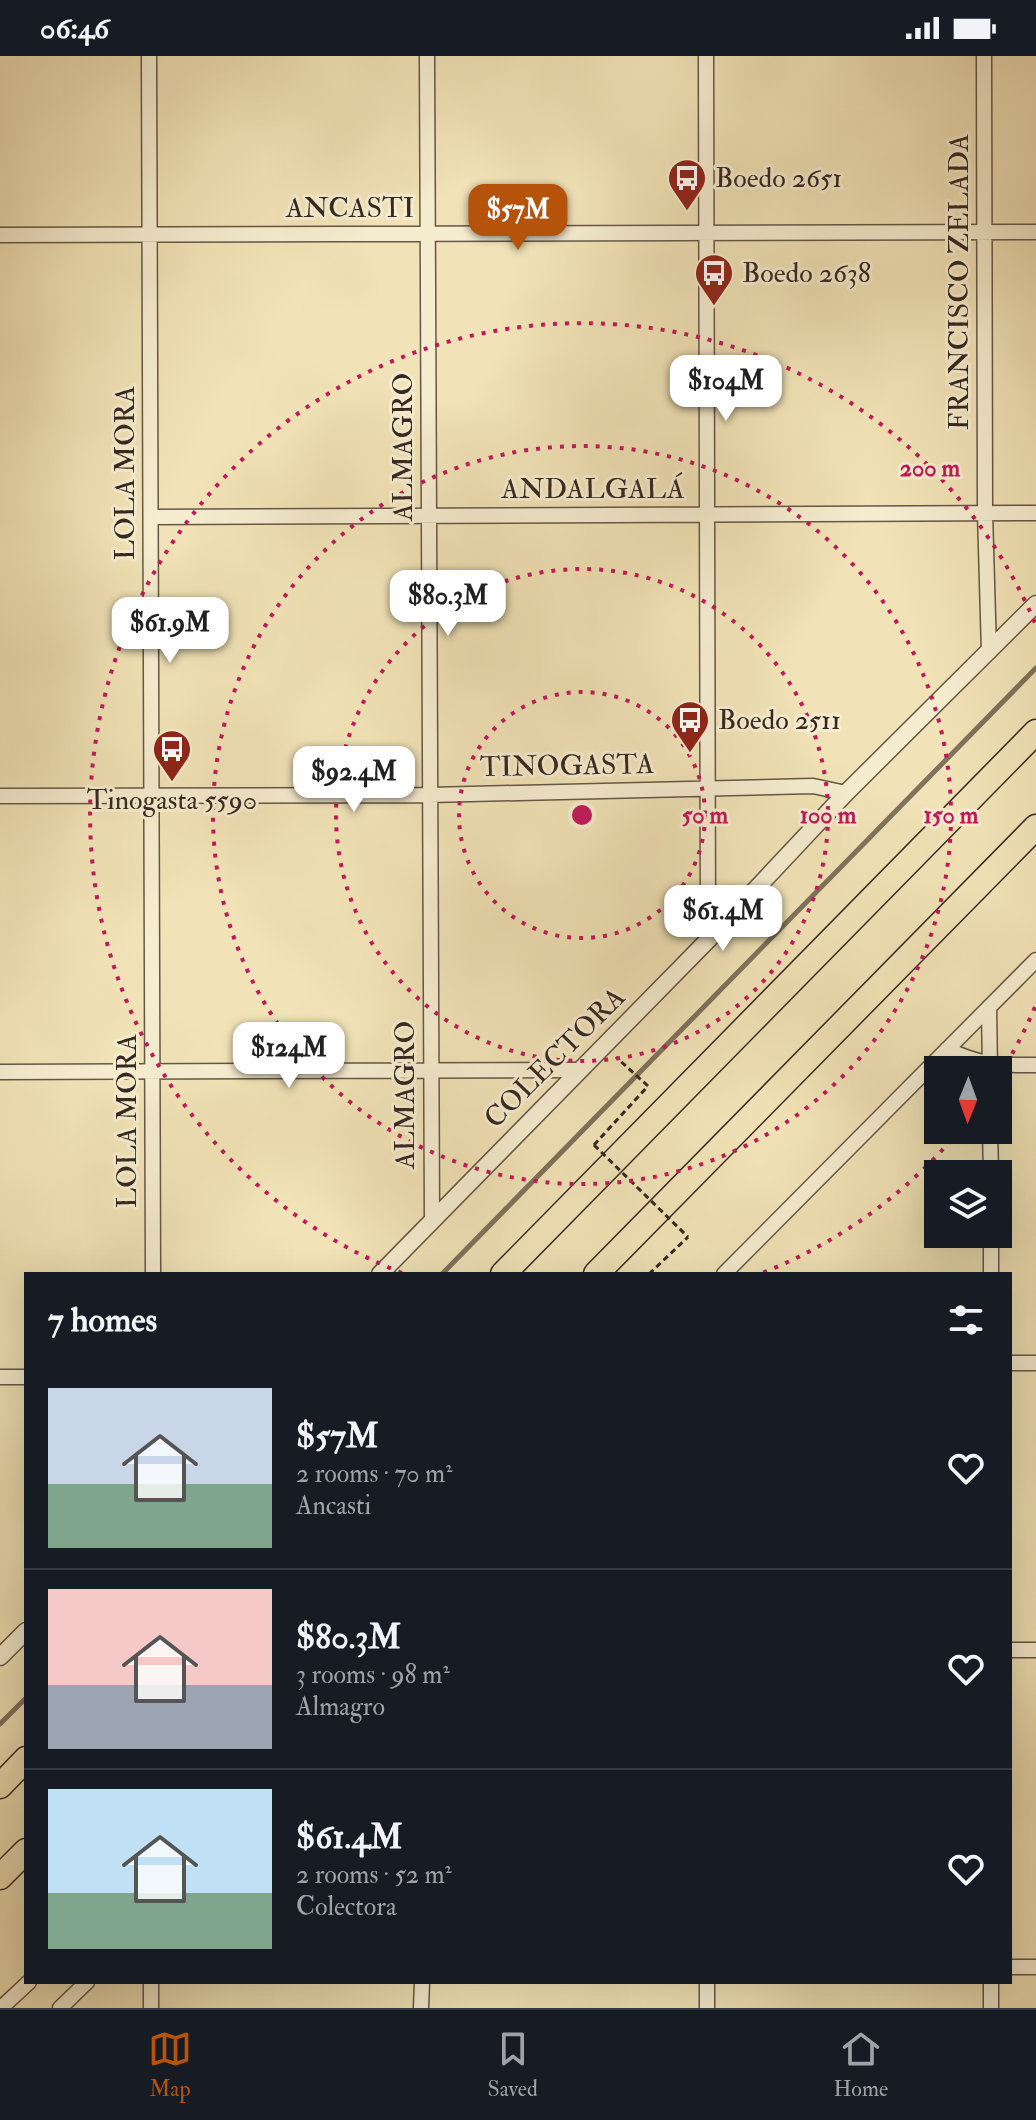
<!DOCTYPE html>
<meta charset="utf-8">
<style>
body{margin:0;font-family:"IM FELL Double Pica",serif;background:#242831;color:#f1f3f6;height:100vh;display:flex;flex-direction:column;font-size:30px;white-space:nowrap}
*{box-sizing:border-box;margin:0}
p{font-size:26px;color:#9ea1a6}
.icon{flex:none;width:44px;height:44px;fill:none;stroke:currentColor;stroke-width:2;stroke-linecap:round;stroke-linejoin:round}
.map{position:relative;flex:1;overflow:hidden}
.panel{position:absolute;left:24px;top:1216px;width:988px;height:712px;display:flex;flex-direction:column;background:#171b24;border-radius:0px;box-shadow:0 8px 32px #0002}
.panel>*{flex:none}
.needle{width:52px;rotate:181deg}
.controls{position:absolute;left:924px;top:1000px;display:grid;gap:16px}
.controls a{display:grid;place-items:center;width:88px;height:88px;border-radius:0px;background:#171b24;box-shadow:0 8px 32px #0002;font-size:40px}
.price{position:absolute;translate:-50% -68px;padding:0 18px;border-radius:16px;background:#fff;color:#222;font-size:26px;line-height:52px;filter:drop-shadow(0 2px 4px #0008)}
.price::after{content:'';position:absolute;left:50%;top:48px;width:24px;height:18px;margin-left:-12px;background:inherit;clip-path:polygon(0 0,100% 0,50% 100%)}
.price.active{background:#b45309;color:#fff}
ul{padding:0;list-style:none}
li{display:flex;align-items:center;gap:24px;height:200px;padding:0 24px}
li+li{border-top:2px solid #363941}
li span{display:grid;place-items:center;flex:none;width:224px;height:160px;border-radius:0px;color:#555}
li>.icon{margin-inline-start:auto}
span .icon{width:96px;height:96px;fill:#fffc;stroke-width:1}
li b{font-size:34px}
h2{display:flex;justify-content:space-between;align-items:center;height:96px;padding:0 24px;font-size:34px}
.status{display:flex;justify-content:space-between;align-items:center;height:56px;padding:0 40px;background:#171b24;direction:ltr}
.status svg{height:22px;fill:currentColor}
.tabs{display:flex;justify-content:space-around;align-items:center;height:112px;border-top:2px solid #363941;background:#171b24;font-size:22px;color:#9ea1a6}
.tabs a{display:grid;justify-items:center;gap:4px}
.tabs .active{color:#b45309}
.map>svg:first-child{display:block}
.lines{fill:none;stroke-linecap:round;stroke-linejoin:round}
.stream{stroke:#80725c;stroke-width:5}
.minor-casing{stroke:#655746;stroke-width:17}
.tertiary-casing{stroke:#655746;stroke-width:19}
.motorway-casing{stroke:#362820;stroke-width:27}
.path{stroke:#362820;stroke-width:3;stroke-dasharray:6 4;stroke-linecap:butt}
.minor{stroke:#f6edd0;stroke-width:14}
.tertiary{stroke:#f6edd0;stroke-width:16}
.motorway{stroke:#f1e3b7;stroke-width:24}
.path-bridge{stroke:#362820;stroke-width:3;stroke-dasharray:6 4;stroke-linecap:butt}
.ring{fill:none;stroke:#c2185b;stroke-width:4;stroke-dasharray:4 8}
.labels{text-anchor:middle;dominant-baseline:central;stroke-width:6;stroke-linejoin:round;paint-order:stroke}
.poi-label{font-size:28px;fill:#362820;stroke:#f6edd0;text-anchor:start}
.street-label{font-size:28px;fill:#362820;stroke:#f6edd0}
.centre{fill:#c2185b;stroke:#f6edd0;stroke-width:4}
.ring-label{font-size:24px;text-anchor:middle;font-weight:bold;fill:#c2185b;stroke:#f6edd0;stroke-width:6;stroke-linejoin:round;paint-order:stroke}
</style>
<div class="status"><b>06:46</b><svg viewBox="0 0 49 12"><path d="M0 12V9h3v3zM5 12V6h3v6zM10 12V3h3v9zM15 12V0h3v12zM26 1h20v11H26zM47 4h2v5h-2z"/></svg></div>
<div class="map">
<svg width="1036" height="1952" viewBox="0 0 1036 1952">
<rect width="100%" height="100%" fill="#f1e3b7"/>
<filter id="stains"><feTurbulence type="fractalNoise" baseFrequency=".0025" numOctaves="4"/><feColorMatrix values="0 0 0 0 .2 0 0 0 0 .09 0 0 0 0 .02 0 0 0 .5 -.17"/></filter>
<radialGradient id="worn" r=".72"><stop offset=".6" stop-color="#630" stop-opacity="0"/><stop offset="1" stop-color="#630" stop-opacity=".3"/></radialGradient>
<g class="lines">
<!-- stream -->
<path class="stream" d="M442,1218L1036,612
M0,1668L26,1642"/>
<!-- minor casing -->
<g class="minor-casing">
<path id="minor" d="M149,0L153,1218
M427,0L432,1165
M706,0L708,884
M984,0L985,457L989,596
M0,179L1036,176
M151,461L1036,457
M0,740L430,739L813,730L846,737
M989,951L990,1014
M947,993C982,1010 998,1009 1036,1009
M0,1016L578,1014
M990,1074L991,1118
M991,1178V1218
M724,1218L1036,904
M1010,1307H1036
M0,1321H26
M1010,1594H1036
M1010,1911H1036
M151,1926V1952
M1,1952L29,1926
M60,1952L87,1926
M421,1952L422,1926
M707,1952V1926
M991,1952V1926"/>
</g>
<!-- tertiary casing -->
<g class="tertiary-casing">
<path id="tertiary" d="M380,1218L708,884L846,737L1036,548
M0,1601L26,1575"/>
</g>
<!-- motorway casing -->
<g class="motorway-casing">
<path id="motorway" d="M503,1218L1036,676
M596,1218L1036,771
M0,1730L26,1703
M0,1821L26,1795"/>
</g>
<!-- path -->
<path class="path" d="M594,1089L648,1030L616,1001
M649,1218L688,1181"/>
<!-- minor -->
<use href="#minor" class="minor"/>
<!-- tertiary -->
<use href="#tertiary" class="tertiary"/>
<!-- motorway -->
<use href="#motorway" class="motorway"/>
<!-- path-bridge -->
<path class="path-bridge" d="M594,1089L688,1181"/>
</g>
<!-- distance rings -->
<g class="ring">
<circle cx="582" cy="759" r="123"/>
<circle cx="582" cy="759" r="246"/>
<circle cx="582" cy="759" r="369"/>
<path d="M1035 951A492 492 0 0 1 999 1020M959 1075A492 492 0 0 1 762 1217M402 1217A492 492 0 1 1 1035 567"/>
</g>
<!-- icons -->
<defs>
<g id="bus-pin" transform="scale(2)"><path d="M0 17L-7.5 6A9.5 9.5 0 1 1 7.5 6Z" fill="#8f2418" stroke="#f6edd0"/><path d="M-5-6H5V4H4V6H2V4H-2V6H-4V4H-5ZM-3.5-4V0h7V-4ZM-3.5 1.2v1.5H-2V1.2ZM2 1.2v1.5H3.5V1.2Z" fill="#fff"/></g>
</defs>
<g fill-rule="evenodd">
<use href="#bus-pin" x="687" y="122"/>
<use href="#bus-pin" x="714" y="217"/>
<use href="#bus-pin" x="690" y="664"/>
<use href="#bus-pin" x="172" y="693"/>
</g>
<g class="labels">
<!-- poi labels -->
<g class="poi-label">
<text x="715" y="122">Boedo 2651</text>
<text x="742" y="217">Boedo 2638</text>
<text x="718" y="664">Boedo 2511</text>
<text x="172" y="744" text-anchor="middle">Tinogasta 5590</text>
</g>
<!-- street labels -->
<g class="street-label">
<text x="350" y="152">ANCASTI</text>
<text transform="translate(959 226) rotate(-90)">FRANCISCO ZELADA</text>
<text transform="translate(403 391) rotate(-90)">ALMAGRO</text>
<text transform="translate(125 417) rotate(-90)">LOLA MORA</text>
<text x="593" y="433">ANDALGALÁ</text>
<text transform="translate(567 710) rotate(-1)">TINOGASTA</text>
<text transform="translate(555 1002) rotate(-45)">COLECTORA</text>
<text transform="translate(405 1039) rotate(-90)">ALMAGRO</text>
<text transform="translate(127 1065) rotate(-90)">LOLA MORA</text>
</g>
</g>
<circle cx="582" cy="759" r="12" class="centre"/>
<g class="ring-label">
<text x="930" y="420">200 m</text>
<text x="705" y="767">50 m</text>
<text x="828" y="767">100 m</text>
<text x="951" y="767">150 m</text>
</g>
<rect width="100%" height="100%" filter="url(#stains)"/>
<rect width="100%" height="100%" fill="url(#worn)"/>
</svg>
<div class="controls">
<a><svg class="needle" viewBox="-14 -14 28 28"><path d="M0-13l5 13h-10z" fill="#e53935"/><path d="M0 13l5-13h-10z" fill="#9ea1a6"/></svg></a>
<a><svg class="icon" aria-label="layers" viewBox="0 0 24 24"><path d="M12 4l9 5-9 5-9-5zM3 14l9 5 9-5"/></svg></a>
</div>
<b class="price active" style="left:518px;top:196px">$57M</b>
<b class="price" style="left:726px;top:367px">$104M</b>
<b class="price" style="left:448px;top:582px">$80.3M</b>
<b class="price" style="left:170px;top:609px">$61.9M</b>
<b class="price" style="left:354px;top:758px">$92.4M</b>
<b class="price" style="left:723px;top:897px">$61.4M</b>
<b class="price" style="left:289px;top:1034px">$124M</b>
<section class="panel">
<h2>7 homes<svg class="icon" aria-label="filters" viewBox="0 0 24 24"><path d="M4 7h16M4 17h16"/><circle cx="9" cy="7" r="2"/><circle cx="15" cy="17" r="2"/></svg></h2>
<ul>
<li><span style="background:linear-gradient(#c9d6e8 60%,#7fa58c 0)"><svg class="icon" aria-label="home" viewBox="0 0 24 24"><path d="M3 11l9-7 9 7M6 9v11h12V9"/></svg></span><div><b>$57M</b><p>2 rooms · 70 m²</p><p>Ancasti</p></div><svg class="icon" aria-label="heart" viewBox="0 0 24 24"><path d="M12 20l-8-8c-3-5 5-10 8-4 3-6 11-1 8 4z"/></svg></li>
<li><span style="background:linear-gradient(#f6c9c9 60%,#9aa5b1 0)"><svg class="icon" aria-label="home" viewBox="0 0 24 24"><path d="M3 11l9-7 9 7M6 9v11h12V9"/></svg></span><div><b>$80.3M</b><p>3 rooms · 98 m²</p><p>Almagro</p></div><svg class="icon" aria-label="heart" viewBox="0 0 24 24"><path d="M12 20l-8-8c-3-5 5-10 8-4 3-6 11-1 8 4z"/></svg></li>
<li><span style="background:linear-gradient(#bfe0f5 65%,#7fa58c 0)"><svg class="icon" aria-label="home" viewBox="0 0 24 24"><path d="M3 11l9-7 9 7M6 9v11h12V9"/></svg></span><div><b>$61.4M</b><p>2 rooms · 52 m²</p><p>Colectora</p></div><svg class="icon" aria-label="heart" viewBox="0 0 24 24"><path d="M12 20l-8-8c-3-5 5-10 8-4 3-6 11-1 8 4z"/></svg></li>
</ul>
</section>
</div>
<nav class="tabs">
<a class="active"><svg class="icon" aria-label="map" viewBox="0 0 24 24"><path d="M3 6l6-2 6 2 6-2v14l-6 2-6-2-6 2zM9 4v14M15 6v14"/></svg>Map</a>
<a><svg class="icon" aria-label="saved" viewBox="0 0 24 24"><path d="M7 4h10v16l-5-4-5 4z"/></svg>Saved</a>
<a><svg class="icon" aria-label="home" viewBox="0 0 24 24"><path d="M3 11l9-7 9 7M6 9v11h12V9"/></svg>Home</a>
</nav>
